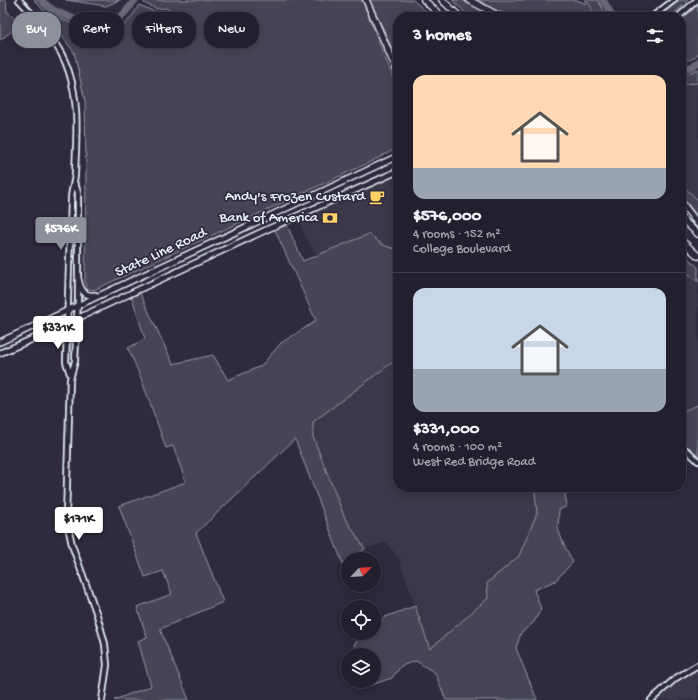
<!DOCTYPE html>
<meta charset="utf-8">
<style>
body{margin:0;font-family:"Gochi Hand",sans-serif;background:#2b2836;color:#f1f3f6;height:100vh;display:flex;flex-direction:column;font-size:15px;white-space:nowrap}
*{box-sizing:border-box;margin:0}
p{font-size:13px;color:#a3a3aa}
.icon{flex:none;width:22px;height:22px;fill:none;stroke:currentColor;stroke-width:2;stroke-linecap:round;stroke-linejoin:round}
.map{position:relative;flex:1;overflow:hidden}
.side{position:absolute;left:393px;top:12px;width:293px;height:480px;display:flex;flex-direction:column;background:#23202e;border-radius:16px;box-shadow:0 2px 10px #0003,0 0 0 1px #403e4a}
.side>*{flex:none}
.banner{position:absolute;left:12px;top:12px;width:321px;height:36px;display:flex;gap:8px}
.needle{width:26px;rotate:65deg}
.tools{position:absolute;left:341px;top:552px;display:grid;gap:8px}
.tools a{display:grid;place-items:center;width:40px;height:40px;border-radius:50%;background:#23202e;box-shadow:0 2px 10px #0003,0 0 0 1px #403e4a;font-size:20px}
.price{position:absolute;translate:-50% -34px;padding:0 9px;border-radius:4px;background:#fff;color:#222;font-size:13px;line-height:26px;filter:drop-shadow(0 1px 2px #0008)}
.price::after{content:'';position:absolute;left:50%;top:24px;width:12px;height:9px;margin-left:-6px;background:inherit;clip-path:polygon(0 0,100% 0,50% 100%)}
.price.active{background:#8c9099;color:#fff}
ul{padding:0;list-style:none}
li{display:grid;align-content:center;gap:8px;height:212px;padding:0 20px}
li+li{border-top:1px solid #403e4a}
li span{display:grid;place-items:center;height:124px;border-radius:12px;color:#555}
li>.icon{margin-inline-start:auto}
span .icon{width:72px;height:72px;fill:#fffc;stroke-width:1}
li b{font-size:17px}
h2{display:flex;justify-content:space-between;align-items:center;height:48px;padding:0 20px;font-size:17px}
.chip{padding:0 14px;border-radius:16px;background:#23202e;box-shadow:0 2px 10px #0003,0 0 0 1px #403e4a;font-size:14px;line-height:36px}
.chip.active{background:#8c9099;color:#fff}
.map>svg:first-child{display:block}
.built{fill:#3b3749}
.green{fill:#464455;stroke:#979aa6}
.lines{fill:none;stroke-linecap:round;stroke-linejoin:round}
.river{stroke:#696978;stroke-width:7}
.secondary-casing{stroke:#e8f1f8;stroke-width:8}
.primary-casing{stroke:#e8f1f8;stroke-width:8}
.highway-casing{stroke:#e8f1f8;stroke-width:8}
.secondary{stroke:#2f2a3d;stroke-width:4.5}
.primary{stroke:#2f2a3d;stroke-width:5}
.highway{stroke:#2f2a3d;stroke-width:5.5}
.labels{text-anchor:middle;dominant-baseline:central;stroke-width:3.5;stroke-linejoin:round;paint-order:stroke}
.poi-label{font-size:15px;fill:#e8f1f8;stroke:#2f2a3d;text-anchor:end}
.street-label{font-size:15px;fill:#e8f1f8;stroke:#2f2a3d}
</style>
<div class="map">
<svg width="698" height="700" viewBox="0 0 698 700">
<rect width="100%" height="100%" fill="#2f2a3d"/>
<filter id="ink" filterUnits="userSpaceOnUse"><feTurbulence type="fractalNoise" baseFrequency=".025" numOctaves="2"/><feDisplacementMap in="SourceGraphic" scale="8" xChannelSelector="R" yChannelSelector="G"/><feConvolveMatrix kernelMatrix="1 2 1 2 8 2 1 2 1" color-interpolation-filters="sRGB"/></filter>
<g filter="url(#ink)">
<!-- built -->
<path class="built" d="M698,83V200L686,189L681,182V84Z
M398,176V250L383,245L368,234L318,256L312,249L302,229L301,222L302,218L306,215L381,182Z
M681,267L698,282V405L681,412Z
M398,358V487H534L535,492L537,513L519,556L487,583L488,598L430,649L399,559L386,542L365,549L345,518L313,437V422Z
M698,671V700H656L676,683Z"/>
<!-- green -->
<path class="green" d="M0,0H6L7,12L23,23L0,40Z
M34,0H39C50,20 97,36 119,27C129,23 133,14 139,5L153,11L162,13L166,18L161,27C164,34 174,33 180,33L179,29L181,21L173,18L167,8L157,9L144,3V0H362L398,90V148L366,164L94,290L87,289L85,283L86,168L85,101L74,52L64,39L58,26Z
M66,0H120L106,6Z
M370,0H413L432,17H398V61Z
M452,0H462L494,17H470Z
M477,0H577L586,4L594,17H509Z
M585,0H598L607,17H596L589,4Z
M680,0H688L671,17H658Z
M698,5V54L692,59L681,62V20Z
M698,69V83L681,84V77Z
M681,182L686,189L698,200V217L681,195Z
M287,225L303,261L369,234L383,245L398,250V358L313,422V437L345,518L365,549L350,559H348V561L343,564L295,439L196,533L223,602L160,629L189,700H114L151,686L138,641L147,637L137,607L172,594L163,571L145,577L119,506L186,482L173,446L166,448L141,378L128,348L145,339L132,297L140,293L173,364L213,355L228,380L261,366L281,343L316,321L275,230Z
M681,252L698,267V282L681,267Z
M698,405V457L681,443V412Z
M534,487H564L567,506L559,510L558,529L564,545L573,562L555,581L534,590L541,609L534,622L521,633L516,648L537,700H446L435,673L416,661L401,666L392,678L368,686L367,681H374V655H358L354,644L367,633H374V627L385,617L415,606L430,649L488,598L487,583L519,556L537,513L535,492Z"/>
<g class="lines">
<!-- river -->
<path class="river" d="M42,0C49,12 90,26 104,25C117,23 128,10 135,0
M603,0L613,17
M681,69L692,67L698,62"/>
<!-- secondary casing -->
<g class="secondary-casing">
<path id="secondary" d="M19,0C38,20 61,45 69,72C80,106 76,141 75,175C74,184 71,191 71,200L66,362L70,374
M652,17L674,0
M678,17L697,0
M75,184L78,192V298L75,361L70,379L66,517L72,545L97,615L105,644L107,665L102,700
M681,447L689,452L698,461
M651,700L676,678L698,665"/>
</g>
<!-- primary casing -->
<g class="primary-casing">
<path id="primary" d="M78,278C80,288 83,297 95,295
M52,331L60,333L67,343
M0,342L398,156
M0,353L42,335L268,229L398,171"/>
</g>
<!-- highway casing -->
<g class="highway-casing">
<path id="highway" d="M366,0L398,73
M424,0L442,17
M442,0L460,17
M469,0L501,17
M681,202L698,224
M681,218L698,234
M681,240L698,256"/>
</g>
<!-- secondary -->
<use href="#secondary" class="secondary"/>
<!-- primary -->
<use href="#primary" class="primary"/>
<!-- highway -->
<use href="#highway" class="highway"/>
</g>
</g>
<!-- icons -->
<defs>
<g id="cafe-bare" transform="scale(1.2)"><path d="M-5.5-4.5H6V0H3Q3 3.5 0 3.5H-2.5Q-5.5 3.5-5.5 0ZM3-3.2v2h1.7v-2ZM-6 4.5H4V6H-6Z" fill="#ffd166" stroke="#2f2a3d" stroke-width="2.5" paint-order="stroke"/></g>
<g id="bank-bare" transform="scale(1.2)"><path d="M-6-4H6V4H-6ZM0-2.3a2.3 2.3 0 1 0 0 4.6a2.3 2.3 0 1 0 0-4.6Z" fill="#ffd166" stroke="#2f2a3d" stroke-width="2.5" paint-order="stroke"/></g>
</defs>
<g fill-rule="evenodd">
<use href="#cafe-bare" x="377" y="197"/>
<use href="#bank-bare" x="330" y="218"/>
</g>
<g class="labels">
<!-- poi labels -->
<g class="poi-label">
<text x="365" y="197">Andy's Frozen Custard</text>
<text x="318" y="218">Bank of America</text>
</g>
<!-- street labels -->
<g class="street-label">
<text transform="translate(161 253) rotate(-25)">State Line Road</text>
</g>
</g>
</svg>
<div class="tools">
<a><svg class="needle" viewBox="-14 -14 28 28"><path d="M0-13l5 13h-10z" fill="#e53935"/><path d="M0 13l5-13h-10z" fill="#a3a3aa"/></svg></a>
<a><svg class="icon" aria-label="locate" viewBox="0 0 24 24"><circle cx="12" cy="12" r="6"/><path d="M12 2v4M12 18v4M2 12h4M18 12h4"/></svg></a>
<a><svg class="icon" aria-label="layers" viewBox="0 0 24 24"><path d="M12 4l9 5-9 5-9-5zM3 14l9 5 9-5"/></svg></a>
</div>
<b class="price active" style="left:61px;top:251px">$576K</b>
<b class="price" style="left:58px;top:350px">$331K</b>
<b class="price" style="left:79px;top:541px">$171K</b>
<div class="banner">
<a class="chip active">Buy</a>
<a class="chip">Rent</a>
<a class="chip">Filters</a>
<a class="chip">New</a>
</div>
<section class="side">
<h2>3 homes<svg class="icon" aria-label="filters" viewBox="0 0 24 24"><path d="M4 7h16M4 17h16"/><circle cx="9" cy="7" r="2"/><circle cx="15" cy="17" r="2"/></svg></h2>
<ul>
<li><span style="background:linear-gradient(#ffd9b3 75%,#9aa5b1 0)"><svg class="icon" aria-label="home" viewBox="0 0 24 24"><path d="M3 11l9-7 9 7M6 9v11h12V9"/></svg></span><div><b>$576,000</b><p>4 rooms · 152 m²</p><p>College Boulevard</p></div></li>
<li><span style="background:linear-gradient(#c9d6e8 65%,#9aa5b1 0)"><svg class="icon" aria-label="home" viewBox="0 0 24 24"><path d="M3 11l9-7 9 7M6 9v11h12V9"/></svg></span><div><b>$331,000</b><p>4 rooms · 100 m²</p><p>West Red Bridge Road</p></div></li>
</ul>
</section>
</div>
